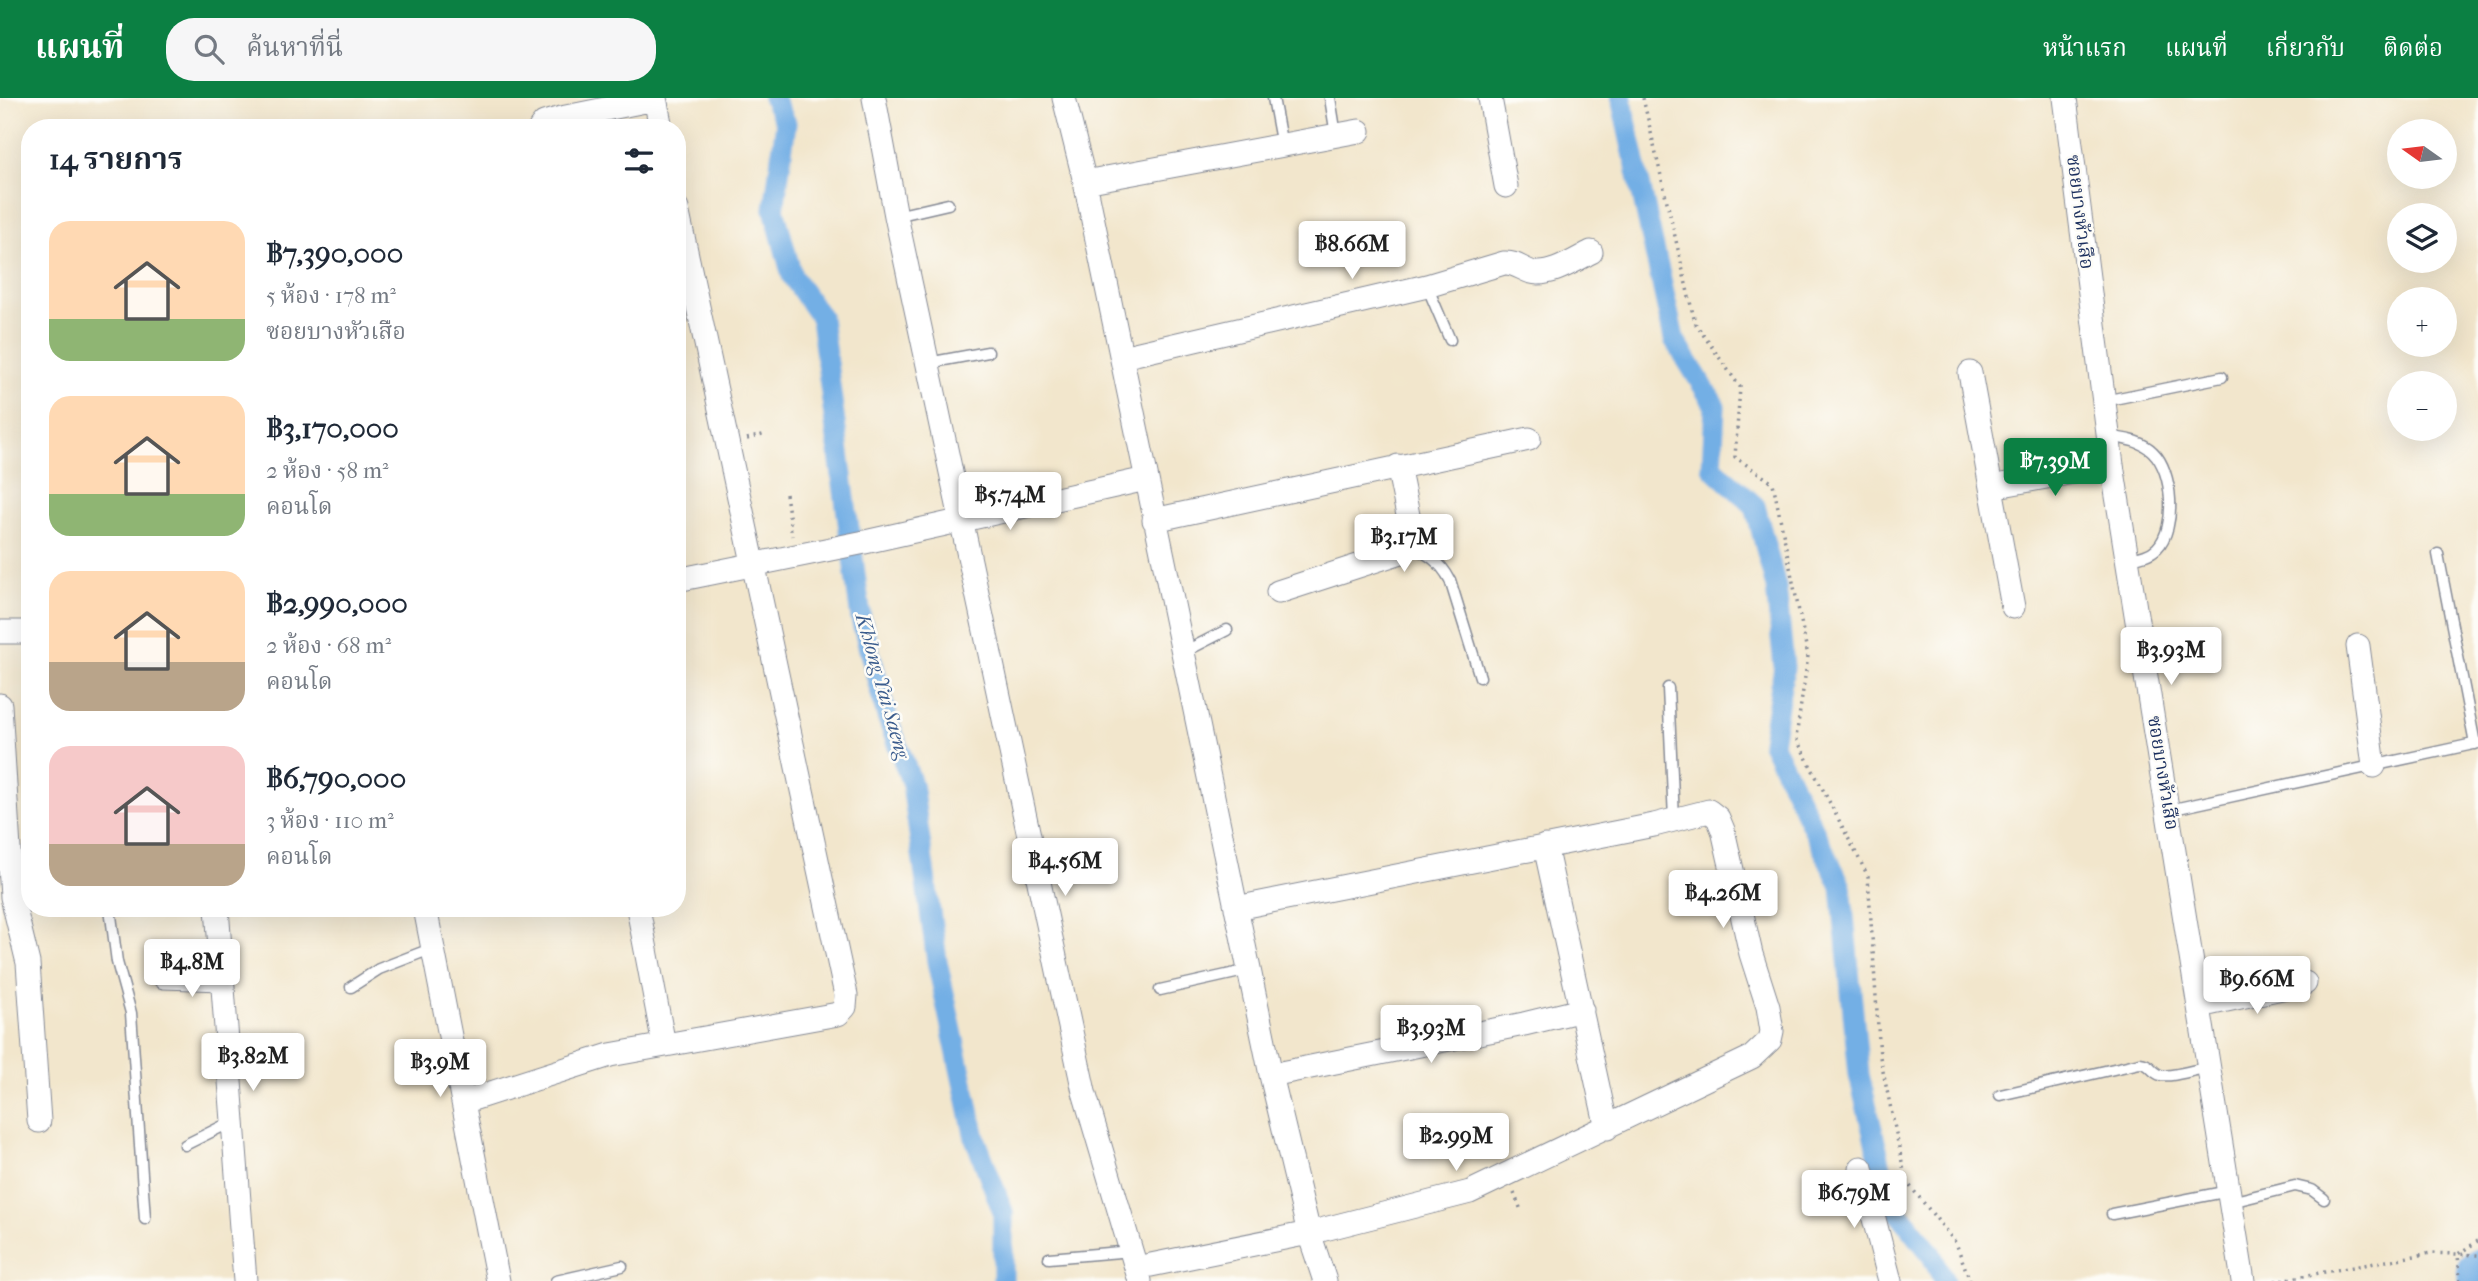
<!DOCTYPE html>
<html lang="th">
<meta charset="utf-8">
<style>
body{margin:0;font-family:"IM FELL French Canon","Noto Serif Thai",serif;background:#f6f6f7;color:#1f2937;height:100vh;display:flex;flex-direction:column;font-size:26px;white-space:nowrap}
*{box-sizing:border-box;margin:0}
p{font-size:23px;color:#747a83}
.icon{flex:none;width:38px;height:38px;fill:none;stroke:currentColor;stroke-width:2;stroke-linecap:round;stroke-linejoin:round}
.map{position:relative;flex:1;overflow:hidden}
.details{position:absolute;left:21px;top:21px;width:665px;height:798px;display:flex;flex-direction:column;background:#fff;border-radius:28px;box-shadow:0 7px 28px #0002}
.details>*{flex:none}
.needle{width:46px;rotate:284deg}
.controls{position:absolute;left:2387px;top:21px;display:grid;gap:14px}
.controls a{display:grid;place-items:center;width:70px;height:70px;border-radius:50%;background:#fff;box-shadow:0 7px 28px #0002;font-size:35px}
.price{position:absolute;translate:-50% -60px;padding:0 16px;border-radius:7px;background:#fff;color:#222;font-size:23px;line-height:46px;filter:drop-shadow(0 2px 4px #0008)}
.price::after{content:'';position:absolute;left:50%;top:42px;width:21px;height:16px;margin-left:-10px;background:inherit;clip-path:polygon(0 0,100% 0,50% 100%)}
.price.current{background:#0b8043;color:#fff}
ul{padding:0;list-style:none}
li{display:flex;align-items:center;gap:21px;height:175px;padding:0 28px}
li span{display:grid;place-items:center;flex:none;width:196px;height:140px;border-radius:21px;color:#555}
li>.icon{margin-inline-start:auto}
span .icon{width:84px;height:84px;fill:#fffc;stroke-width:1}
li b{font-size:30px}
h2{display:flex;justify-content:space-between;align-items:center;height:84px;padding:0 28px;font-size:30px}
header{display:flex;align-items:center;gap:42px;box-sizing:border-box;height:98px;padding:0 35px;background:#0b8043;color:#fff}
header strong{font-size:33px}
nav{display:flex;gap:38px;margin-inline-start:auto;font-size:24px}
.search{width:490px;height:63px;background:#f6f6f7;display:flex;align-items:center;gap:18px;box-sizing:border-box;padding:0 24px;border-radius:28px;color:#747a83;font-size:26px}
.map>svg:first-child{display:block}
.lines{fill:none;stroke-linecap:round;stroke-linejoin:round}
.canal{stroke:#73afe5;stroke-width:21}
.river{stroke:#73afe5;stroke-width:35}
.service-casing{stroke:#868a95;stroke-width:13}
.minor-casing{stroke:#868a95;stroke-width:25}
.path{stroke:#868a95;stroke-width:3.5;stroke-dasharray:2 5;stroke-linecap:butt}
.service{stroke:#fff;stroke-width:10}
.minor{stroke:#fff;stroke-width:23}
.labels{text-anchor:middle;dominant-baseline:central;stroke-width:5;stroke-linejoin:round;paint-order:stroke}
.street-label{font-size:19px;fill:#1b2f5e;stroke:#fdfcf7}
.water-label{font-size:21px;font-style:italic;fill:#3a5c8d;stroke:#fdfcf7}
</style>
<header>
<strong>แผนที่</strong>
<div class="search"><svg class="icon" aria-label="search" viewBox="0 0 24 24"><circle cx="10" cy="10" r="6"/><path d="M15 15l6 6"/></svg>ค้นหาที่นี่</div>
<nav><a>หน้าแรก</a><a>แผนที่</a><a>เกี่ยวกับ</a><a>ติดต่อ</a></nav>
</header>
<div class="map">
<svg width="2478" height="1183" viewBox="0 0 2478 1183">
<rect width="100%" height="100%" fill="#fdfcf7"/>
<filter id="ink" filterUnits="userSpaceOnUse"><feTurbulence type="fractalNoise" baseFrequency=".0143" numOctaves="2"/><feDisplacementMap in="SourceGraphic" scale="14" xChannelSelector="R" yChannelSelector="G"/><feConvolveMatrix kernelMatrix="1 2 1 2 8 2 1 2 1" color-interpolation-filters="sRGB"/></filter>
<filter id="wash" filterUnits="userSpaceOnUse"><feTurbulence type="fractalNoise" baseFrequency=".00686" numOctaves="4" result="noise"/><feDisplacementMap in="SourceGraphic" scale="28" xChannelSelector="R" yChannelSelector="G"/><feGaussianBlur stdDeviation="1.57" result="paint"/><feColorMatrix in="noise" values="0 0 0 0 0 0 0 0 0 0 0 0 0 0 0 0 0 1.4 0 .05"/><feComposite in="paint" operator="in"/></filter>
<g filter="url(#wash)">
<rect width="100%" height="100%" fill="#f2e6cc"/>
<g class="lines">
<!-- canal -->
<path class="canal" d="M773,0L786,25L774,111L792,178L821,220L861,521L887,618L912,686L937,863L975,1040L1003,1114V1183
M1621,0L1674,241L1715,308L1712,369L1755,408L1776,489L1784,569L1772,645L1841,788L1859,977L1889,1102L1931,1156L1944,1183"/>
<!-- river -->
<path class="river" d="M2477,1183L2474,1171L2478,1168"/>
</g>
</g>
<g filter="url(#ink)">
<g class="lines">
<!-- service casing -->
<g class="service-casing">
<path id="service" d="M1273,0L1282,48
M1330,0L1336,37
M896,118L948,106
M1427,188L1450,242
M928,265L988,254
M2104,303L2222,279
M2108,338C2124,341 2141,342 2153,354C2173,373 2177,430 2157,450C2149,458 2138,459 2127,461
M1409,447C1428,456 1440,463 1450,482L1480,579
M2438,456L2475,646
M1182,555L1227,532
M1668,590L1674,721
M2169,712L2478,645
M110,810L117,864L131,915L145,1121
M343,812L353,810
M351,889L379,871L433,850
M1160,892L1249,872
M2000,997L2140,965C2151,966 2150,972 2158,976C2166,981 2198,971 2209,969
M185,1047L233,1023
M2231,1104L2295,1088L2312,1092L2324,1101
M2112,1116L2229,1093
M1049,1160L1132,1153
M556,1183L622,1168"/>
</g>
<!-- minor casing -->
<g class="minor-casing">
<path id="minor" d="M655,0L661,30
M874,0L896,118L1084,994L1140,1183
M1064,0L1085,84L1271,977L1309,1135L1325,1183
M1490,0L1506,88
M2065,0L2112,367L2243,1183
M540,30L544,25L561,20L655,1
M1085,84L1359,33
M1122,259L1427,188L1504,165C1514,164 1522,171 1531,174C1550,179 1575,162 1591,154
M1970,275L2013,509
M1991,389L2112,367
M1154,422L1529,341
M677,482L865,444L1146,381
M1278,494L1401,454L1409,447L1410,427L1398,368
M0,534H30
M2358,548L2374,668
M0,607L12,799L28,865L39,1023
M1545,748L1607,1030
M217,810L245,1183
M425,810L498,1183
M638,810L664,947
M164,879L222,881
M2199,908L2305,885
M1271,977L1524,926L1582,912
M463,1004L610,957L838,916L845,909L846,897L677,111
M1861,1070L1890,1183
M1136,1170L1309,1135L1470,1094L1752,959L1770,942L1772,933L1768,909L1751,856L1723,732L1718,720L1709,713L1654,727L1236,810"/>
</g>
<!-- path -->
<path class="path" d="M1643,0L1695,225L1740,289L1735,359L1773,385L1808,558L1796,640L1868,778L1880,959L1906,1083L1956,1145L1970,1183
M747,341L766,336
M786,396L792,438
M1514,1095L1521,1112
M2275,1183L2431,1155L2478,1157
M2460,1183L2458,1156L2478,1143"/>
<!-- service -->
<use href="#service" class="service"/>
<!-- minor -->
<use href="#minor" class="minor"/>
</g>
</g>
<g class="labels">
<!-- street labels -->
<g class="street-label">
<text transform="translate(2080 114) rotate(83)">ซอยบางหัวเสือ</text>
<text transform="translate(2163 675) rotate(81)">ซอยบางหัวเสือ</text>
</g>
<!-- water labels -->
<g class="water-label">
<text transform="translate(883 588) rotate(74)">Khlong Yai Saeng</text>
</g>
</g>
</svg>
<div class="controls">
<a><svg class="needle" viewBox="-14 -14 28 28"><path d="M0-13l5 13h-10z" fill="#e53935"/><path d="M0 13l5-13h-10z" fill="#747a83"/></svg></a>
<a><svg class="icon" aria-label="layers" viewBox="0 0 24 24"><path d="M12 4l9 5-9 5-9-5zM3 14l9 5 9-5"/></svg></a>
<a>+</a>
<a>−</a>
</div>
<b class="price" style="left:1352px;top:183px">฿8.66M</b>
<b class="price current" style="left:2055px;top:400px">฿7.39M</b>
<b class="price" style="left:1010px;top:434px">฿5.74M</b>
<b class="price" style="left:1404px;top:476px">฿3.17M</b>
<b class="price" style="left:2171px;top:589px">฿3.93M</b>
<b class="price" style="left:1065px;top:800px">฿4.56M</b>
<b class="price" style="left:1723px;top:832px">฿4.26M</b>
<b class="price" style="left:192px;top:901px">฿4.8M</b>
<b class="price" style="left:2257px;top:918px">฿9.66M</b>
<b class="price" style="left:1431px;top:967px">฿3.93M</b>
<b class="price" style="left:253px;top:995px">฿3.82M</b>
<b class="price" style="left:440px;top:1001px">฿3.9M</b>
<b class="price" style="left:1456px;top:1075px">฿2.99M</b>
<b class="price" style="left:1854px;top:1132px">฿6.79M</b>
<section class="details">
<h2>14 รายการ<svg class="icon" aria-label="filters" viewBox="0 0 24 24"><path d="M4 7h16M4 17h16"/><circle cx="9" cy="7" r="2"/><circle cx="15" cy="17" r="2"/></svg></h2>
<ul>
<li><span style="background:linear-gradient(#ffd9b3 70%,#8fb573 0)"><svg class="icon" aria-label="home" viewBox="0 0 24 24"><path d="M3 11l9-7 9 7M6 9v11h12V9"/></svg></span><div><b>฿7,390,000</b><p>5 ห้อง · 178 m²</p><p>ซอยบางหัวเสือ</p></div></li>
<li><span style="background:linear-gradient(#ffd9b3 70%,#8fb573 0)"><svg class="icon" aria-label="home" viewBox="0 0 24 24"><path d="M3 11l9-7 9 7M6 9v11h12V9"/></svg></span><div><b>฿3,170,000</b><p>2 ห้อง · 58 m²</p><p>คอนโด</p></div></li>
<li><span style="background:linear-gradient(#ffd9b3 65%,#b9a48a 0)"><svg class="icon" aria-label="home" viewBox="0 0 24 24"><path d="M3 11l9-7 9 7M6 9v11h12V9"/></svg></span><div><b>฿2,990,000</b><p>2 ห้อง · 68 m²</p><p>คอนโด</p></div></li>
<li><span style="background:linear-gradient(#f6c9c9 70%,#b9a48a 0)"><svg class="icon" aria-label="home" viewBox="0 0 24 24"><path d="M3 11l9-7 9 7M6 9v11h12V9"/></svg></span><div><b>฿6,790,000</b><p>3 ห้อง · 110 m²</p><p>คอนโด</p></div></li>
</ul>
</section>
</div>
